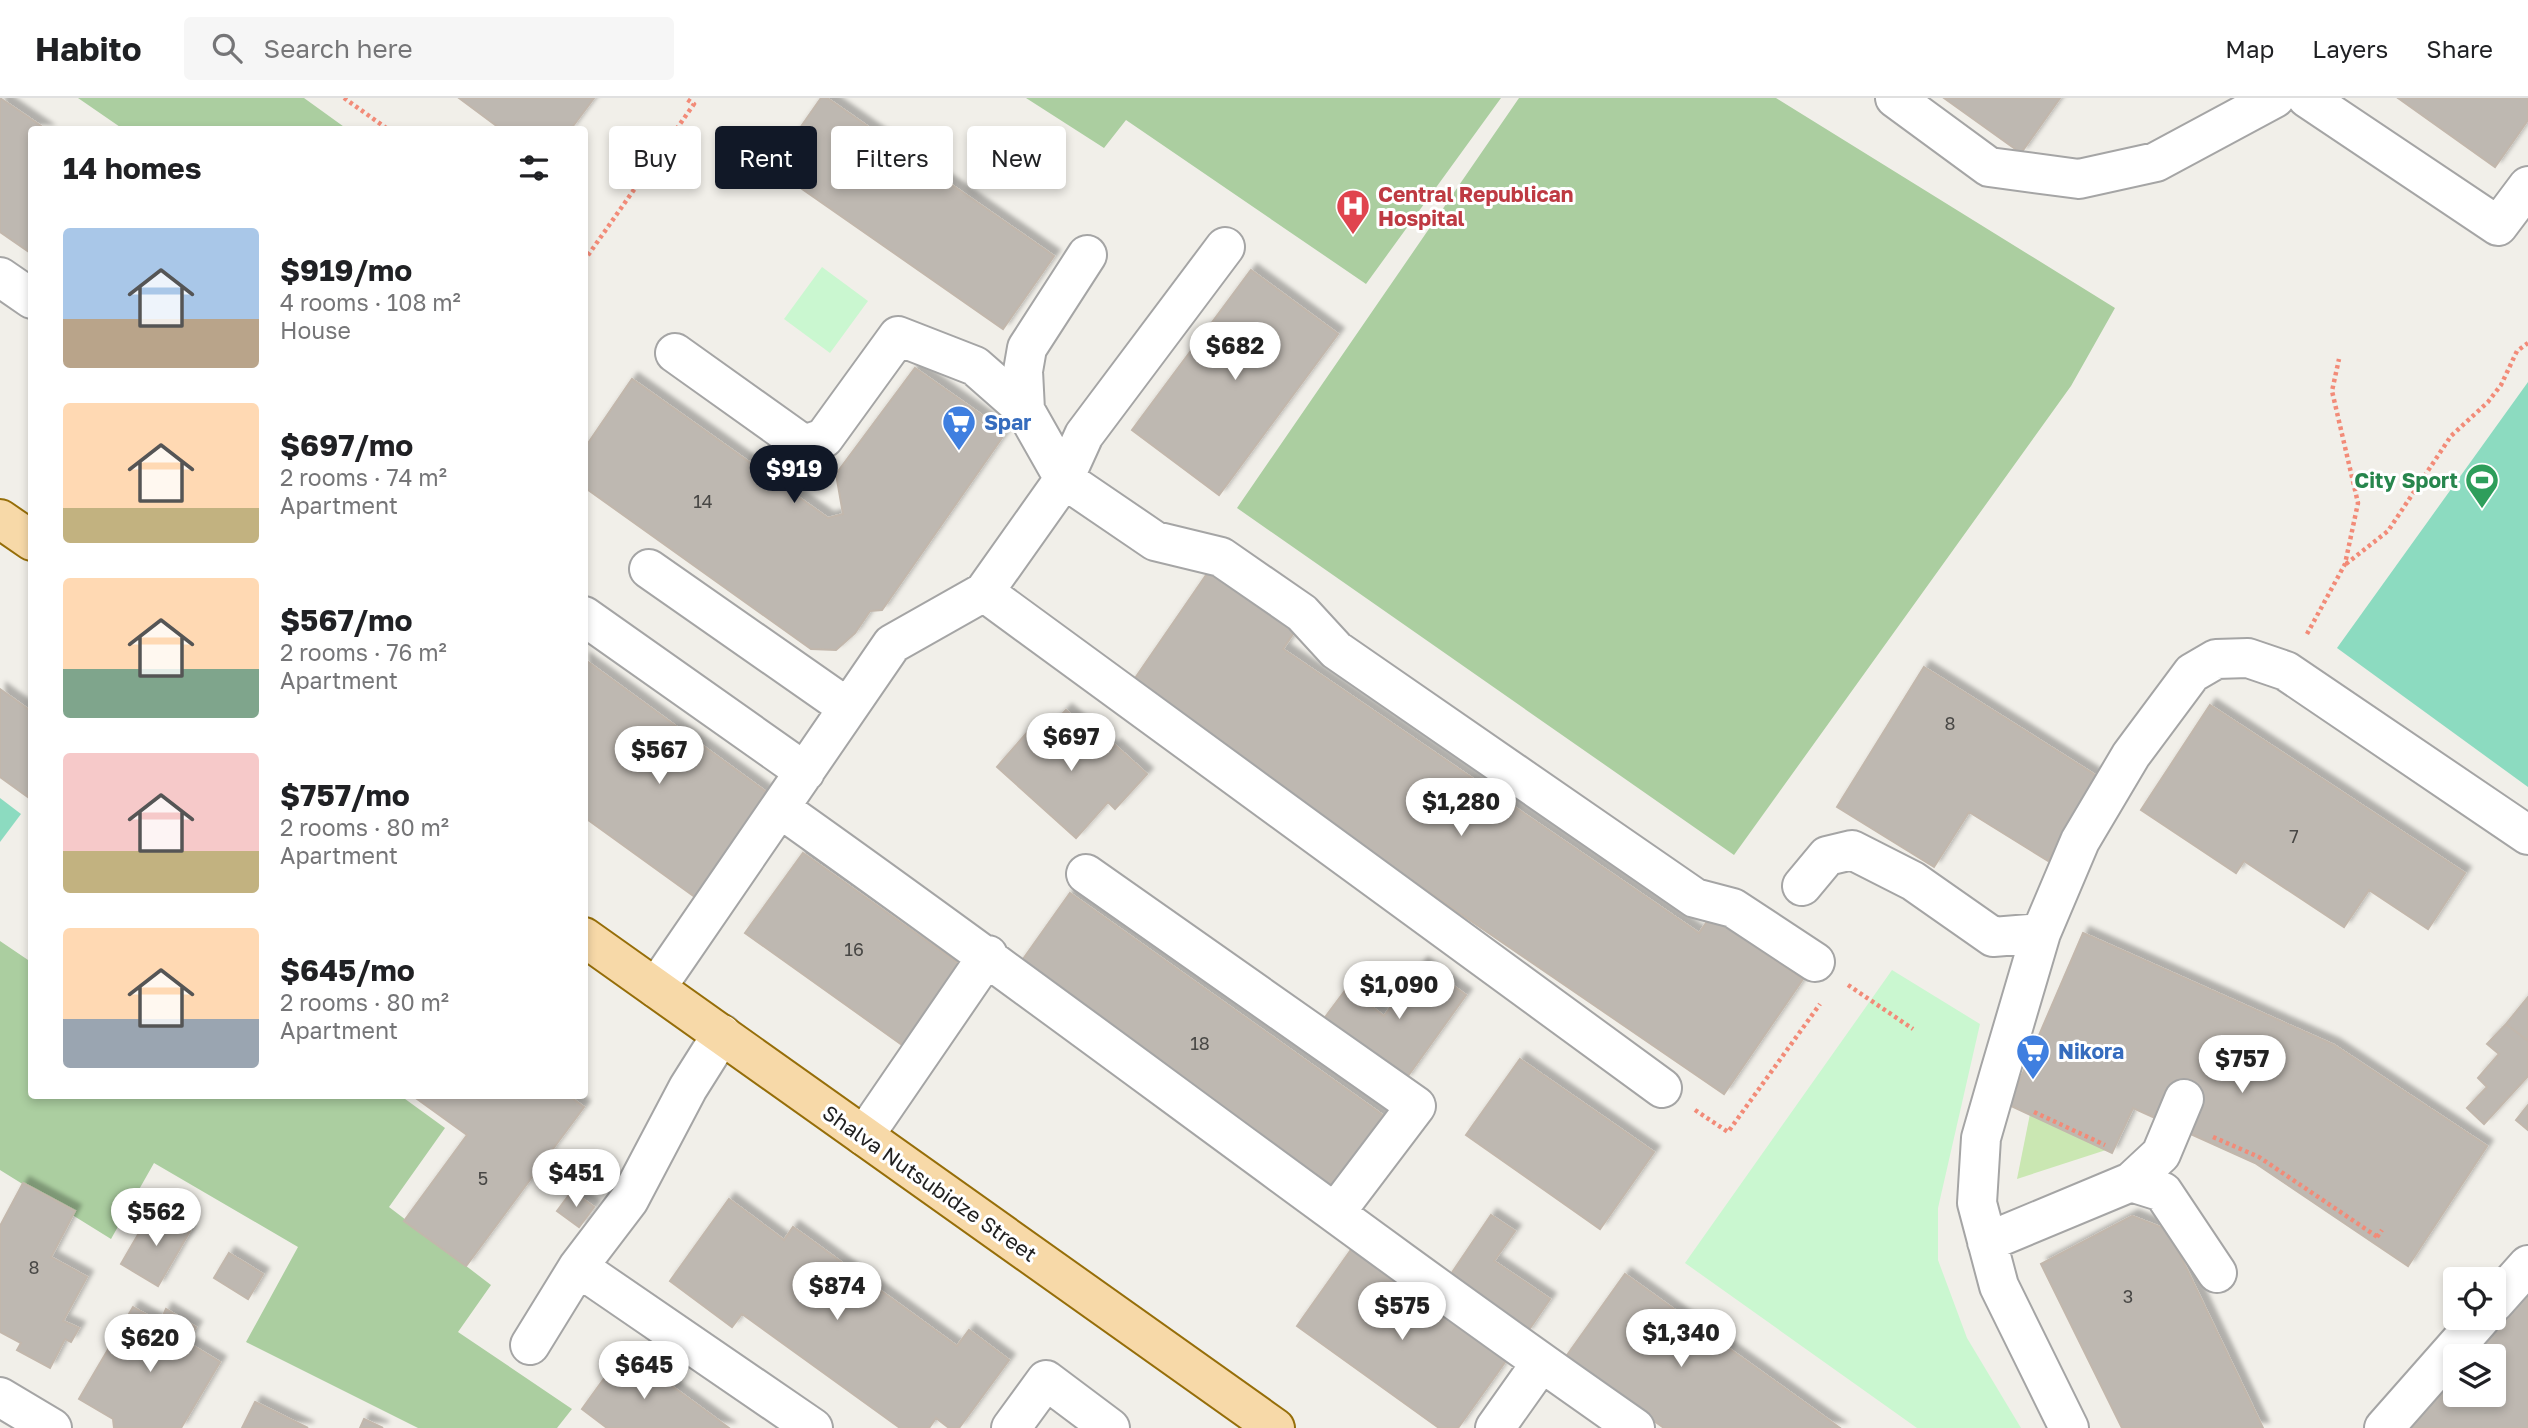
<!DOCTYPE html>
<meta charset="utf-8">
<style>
body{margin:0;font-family:"Golos Text",sans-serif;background:#f6f6f6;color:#202124;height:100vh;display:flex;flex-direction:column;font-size:26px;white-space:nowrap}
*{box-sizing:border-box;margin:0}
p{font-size:23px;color:#757577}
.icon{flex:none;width:38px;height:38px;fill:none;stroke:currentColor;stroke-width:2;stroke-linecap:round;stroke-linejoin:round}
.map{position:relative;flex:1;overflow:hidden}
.drawer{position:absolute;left:28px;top:28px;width:560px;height:973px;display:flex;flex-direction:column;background:#fff;border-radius:7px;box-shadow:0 4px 10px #0003}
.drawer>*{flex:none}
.guide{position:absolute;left:609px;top:28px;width:665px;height:63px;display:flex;gap:14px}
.tools{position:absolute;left:2443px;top:1169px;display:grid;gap:14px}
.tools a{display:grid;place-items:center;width:63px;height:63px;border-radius:7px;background:#fff;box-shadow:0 4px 10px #0003;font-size:35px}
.price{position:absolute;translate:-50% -60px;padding:0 16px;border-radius:24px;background:#fff;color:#222;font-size:23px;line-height:46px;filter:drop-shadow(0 2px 4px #0008)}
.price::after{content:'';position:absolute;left:50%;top:42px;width:21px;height:16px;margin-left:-10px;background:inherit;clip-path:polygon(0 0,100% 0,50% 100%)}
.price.active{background:#111827;color:#fff}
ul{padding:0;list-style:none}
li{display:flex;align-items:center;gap:21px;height:175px;padding:0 35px}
li span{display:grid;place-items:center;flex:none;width:196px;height:140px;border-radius:7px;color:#555}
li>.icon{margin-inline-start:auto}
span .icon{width:84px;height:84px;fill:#fffc;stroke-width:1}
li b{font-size:30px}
h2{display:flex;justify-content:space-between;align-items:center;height:84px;padding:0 35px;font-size:30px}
.tag{padding:0 24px;border-radius:7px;background:#fff;box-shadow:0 4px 10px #0003;font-size:24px;line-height:63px}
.tag.active{background:#111827;color:#fff}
header{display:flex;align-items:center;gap:42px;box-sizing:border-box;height:98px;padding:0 35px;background:#fff;border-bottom:2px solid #e0e0e0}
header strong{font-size:33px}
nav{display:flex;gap:38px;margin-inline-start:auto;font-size:24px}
.search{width:490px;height:63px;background:#f6f6f6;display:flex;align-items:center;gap:18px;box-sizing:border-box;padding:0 24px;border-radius:7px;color:#757577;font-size:26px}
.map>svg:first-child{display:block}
.grass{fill:#cae7b2}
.forest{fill:#abcea0}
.park{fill:#caf7d0}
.pitch{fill:#8cdbc0}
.building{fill:#beb8b1;stroke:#c2b7ac;stroke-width:2;filter:url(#shadow)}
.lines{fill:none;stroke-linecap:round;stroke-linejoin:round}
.minor-casing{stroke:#a5a5a5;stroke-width:42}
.major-casing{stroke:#966e09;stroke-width:42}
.path{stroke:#f28b78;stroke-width:4.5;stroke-dasharray:3.5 3.5;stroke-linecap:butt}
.minor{stroke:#fff;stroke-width:38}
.major{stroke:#f7d9a8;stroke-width:38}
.labels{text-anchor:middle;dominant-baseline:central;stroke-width:6;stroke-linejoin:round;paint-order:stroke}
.number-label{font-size:18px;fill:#484745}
.health-label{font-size:21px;font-weight:bold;fill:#be3a42;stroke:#fff;text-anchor:start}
.shop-label{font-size:21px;font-weight:bold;fill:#366cbe;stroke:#fff;text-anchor:start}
.leisure-label{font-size:21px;font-weight:bold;fill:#27864d;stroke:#fff;text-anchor:end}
.street-label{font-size:21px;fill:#212121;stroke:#fff}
</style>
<header>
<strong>Habito</strong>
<div class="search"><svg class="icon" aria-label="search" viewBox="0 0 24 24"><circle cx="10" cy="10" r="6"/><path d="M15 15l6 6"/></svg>Search here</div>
<nav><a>Map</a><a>Layers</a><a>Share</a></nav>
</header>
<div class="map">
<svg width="2528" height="1330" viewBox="0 0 2528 1330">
<defs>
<filter id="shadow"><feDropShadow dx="6" dy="-6" stdDeviation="2" flood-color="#0004"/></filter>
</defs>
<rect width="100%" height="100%" fill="#f1efe9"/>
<!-- grass -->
<path class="grass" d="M2030,1016L2106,1052L2017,1081Z"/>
<!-- forest -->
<path class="forest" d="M78,0H304L347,31H123Z
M1026,0H1501L1366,186L1126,22L1104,50Z
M1519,0H1776L2115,210L2071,288L1734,757L1237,410Z
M0,843L31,864L32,998H401L445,1030L389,1109L491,1187L458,1234L572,1311L557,1330H418L246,1244L298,1149L154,1065L111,1141L0,1072Z"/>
<!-- park -->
<path class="park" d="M822,169L868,203L830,255L784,221Z
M1892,872L1980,926L1938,1110V1162L1967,1240L2021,1330H1917L1685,1165Z"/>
<!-- pitch -->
<path class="pitch" d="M2528,284V689L2337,550Z
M0,700L21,716L0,744Z"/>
<!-- building -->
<path class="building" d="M0,0L47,32H32V156L0,134Z
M459,0H594L570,32H502Z
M821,0H827L1054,158L1003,231L772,70Z
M1944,0H2060L2021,55Z
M2398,0H2528V22L2495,69Z
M1251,172L1338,236L1219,397L1132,332Z
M915,270L1006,334L882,512L870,513L855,535L836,552L811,551L584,389V351L632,281L828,420L843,416L836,376Z
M1211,470L1297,530L1283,551L1699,835L1711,818L1803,881L1724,996L1129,589Z
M584,561L769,696L695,799L584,719Z
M1924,569L2100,680L2048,763L1969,714L1934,769L1837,709Z
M0,591L32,614V702L0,679Z
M2210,607L2465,775L2428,831L2369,792L2344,829L2244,763L2236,775L2141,712Z
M1066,612L1111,652L1115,647L1147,676L1115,711L1108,704L1076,740L997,669L1031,630L1041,639Z
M803,755L962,868L905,949L745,835Z
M1070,795L1384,1018L1330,1095L1016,871Z
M2083,835L2334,947L2487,1048L2408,1168L2255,1065L2133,1010L2112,1055L2009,1007Z
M1422,865L1466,897L1405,982L1323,922L1347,890L1384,918Z
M2528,899V943L2506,926Z
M2506,926L2528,943V978L2484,1026L2467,1010L2487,989L2478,980L2499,956L2487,946Z
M1520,961L1654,1054L1600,1131L1466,1037Z
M413,998H569L584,1009L466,1168L404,1123L467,1037Z
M2528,1007V1032L2516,1022Z
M23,1085L75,1113L51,1159L87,1179L63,1223L79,1230L71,1244L65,1241L50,1270L17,1252L21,1245L0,1234V1128Z
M572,1093L594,1109L579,1129L557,1113Z
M729,1101L784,1142L793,1129L957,1248L969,1232L1009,1262L959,1330H949L936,1320L929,1330H900L742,1216L732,1229L670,1183Z
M153,1111L190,1133L158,1188L121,1166Z
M1491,1117L1515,1133L1494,1163L1550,1201L1526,1236L1447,1182Z
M2132,1118L2168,1132L2263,1330H2122L2041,1166Z
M1353,1149L1508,1260L1458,1330H1439L1297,1228Z
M229,1155L263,1176L248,1201L214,1180Z
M1625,1176L1840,1330H1664L1565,1260Z
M2528,1195V1330H2408L2455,1277V1297H2494V1258H2472Z
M133,1209L160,1224L166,1211L196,1229L187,1244L220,1264L181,1330H114L113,1321L79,1301Z
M624,1253L729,1330H607L582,1311Z
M255,1304L308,1330H242Z
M364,1321L383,1330H360Z"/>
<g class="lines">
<!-- minor casing -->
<g class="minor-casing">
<path id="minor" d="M1895,0L1989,69L2079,81L2156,64L2275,0
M2307,0L2498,128L2528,88
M0,179L32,201
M675,255L804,347L824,340L898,238L975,268L1025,312L1064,381L1155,443L1221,459L1302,515L1336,552L1695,800L1733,810L1815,864
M1025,312L1023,273L1027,250L1087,157
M649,471L848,610
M984,494L1662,990
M584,518L805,674
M781,711C1068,914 1346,1129 1635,1330
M1086,776L1416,1008L1335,1115
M1802,788L1827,758L1852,752L1913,783L1993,839L2041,835
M656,890L892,546L984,494L1064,381L1084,337L1225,149
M864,1038L988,857
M2131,1084L2161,1056L2184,1001
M1987,1144L2131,1084L2163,1094L2217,1175
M578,1169L813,1330
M2494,1205L2528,1167
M530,1247L578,1169L629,1102L688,990L722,936
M0,1299L52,1330
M1011,1330L1046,1282L1110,1330
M1495,1330L1541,1265
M2069,1330L1999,1188L1977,1105L1981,1040L2000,974L2041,835L2080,743L2131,657L2192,575L2216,561L2248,560L2286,573L2528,737
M2384,1330L2481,1220"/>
</g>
<!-- major casing -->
<g class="major-casing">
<path id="major" d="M0,421L32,443
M584,839L1275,1330"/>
</g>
<!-- path -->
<path class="path" d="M344,0L389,32
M584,163L694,6L685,0
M2346,466L2388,433L2451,338L2488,304L2501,287L2517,253L2528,245
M2307,536L2345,466L2358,405L2332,293L2339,261
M1848,887L1913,931
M1695,1012L1728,1034L1820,906
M2034,1014L2105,1047
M2213,1039L2259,1059L2379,1140
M2377,1139L2382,1132"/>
<!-- minor -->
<use href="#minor" class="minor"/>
<!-- major -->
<use href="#major" class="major"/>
</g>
<!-- icons -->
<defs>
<g id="hospital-pin" transform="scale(1.75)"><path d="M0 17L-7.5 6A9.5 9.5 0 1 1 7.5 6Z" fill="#e0444e" stroke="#fff"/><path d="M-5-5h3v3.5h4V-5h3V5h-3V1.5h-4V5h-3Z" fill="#fff"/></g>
<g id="supermarket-pin" transform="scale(1.75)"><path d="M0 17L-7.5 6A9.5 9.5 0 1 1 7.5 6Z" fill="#3f7fe0" stroke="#fff"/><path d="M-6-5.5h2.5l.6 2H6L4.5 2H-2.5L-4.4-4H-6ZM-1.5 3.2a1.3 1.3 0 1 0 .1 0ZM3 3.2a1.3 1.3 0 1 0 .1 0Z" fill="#fff"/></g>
<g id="stadium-pin" transform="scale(1.75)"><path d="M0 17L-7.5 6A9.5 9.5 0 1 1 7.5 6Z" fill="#2e9e5b" stroke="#fff"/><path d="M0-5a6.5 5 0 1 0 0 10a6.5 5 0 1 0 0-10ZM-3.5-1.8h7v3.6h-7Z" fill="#fff"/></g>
</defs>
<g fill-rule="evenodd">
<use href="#hospital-pin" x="1353" y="108"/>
<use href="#supermarket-pin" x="959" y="324"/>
<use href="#stadium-pin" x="2482" y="382"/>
<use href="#supermarket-pin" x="2033" y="953"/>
</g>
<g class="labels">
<!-- number labels -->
<g class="number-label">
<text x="703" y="403">14</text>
<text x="1950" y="625">8</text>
<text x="2294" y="738">7</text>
<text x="854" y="851">16</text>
<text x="1200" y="945">18</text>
<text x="483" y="1080">5</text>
<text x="34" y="1169">8</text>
<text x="2128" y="1198">3</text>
</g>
<!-- health labels -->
<g class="health-label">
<text x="1378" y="96">Central Republican<tspan x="1378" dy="24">Hospital</tspan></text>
</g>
<!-- shop labels -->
<g class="shop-label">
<text x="984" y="324">Spar</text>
<text x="2058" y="953">Nikora</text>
</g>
<!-- leisure labels -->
<g class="leisure-label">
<text x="2458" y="382">City Sport</text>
</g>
<!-- street labels -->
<g class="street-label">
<text transform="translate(930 1085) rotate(35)">Shalva Nutsubidze Street</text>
</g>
</g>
</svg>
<div class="tools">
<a><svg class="icon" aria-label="locate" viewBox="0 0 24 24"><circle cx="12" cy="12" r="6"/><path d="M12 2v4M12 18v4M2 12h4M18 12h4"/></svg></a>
<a><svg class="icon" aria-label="layers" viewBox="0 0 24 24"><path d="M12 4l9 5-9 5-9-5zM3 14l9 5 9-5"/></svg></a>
</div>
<b class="price" style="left:1235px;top:284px">$682</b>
<b class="price active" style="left:794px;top:407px">$919</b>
<b class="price" style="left:1071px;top:675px">$697</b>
<b class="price" style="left:659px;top:688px">$567</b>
<b class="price" style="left:1461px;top:740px">$1,280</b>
<b class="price" style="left:1399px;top:923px">$1,090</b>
<b class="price" style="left:2242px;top:997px">$757</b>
<b class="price" style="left:576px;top:1111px">$451</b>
<b class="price" style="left:156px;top:1150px">$562</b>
<b class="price" style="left:837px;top:1224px">$874</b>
<b class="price" style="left:1402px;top:1244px">$575</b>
<b class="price" style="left:1681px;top:1271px">$1,340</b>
<b class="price" style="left:150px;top:1276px">$620</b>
<b class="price" style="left:644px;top:1303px">$645</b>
<div class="guide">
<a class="tag">Buy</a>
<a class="tag active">Rent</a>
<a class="tag">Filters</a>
<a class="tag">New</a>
</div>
<section class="drawer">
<h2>14 homes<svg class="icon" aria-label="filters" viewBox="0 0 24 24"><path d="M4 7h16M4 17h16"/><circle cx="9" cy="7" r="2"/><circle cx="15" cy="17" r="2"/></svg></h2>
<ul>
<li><span style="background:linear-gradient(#a9c7e8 65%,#b9a48a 0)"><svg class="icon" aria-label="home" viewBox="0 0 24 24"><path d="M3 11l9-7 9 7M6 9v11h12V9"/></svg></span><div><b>$919/mo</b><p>4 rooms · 108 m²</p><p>House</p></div></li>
<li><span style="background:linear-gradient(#ffd9b3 75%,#c2b280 0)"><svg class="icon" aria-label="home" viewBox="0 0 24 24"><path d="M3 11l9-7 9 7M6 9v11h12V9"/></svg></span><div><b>$697/mo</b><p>2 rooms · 74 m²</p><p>Apartment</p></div></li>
<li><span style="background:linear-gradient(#ffd9b3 65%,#7fa58c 0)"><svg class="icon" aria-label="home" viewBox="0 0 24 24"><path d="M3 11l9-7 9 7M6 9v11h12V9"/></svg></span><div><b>$567/mo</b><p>2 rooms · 76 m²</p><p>Apartment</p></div></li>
<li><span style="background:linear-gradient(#f6c9c9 70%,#c2b280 0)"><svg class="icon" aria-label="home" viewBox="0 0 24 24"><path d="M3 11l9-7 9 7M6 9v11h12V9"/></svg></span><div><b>$757/mo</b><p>2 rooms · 80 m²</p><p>Apartment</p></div></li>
<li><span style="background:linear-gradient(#ffd9b3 65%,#9aa5b1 0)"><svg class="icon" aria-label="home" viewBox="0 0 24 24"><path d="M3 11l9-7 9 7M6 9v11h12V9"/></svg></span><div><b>$645/mo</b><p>2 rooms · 80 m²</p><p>Apartment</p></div></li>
</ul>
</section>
</div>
